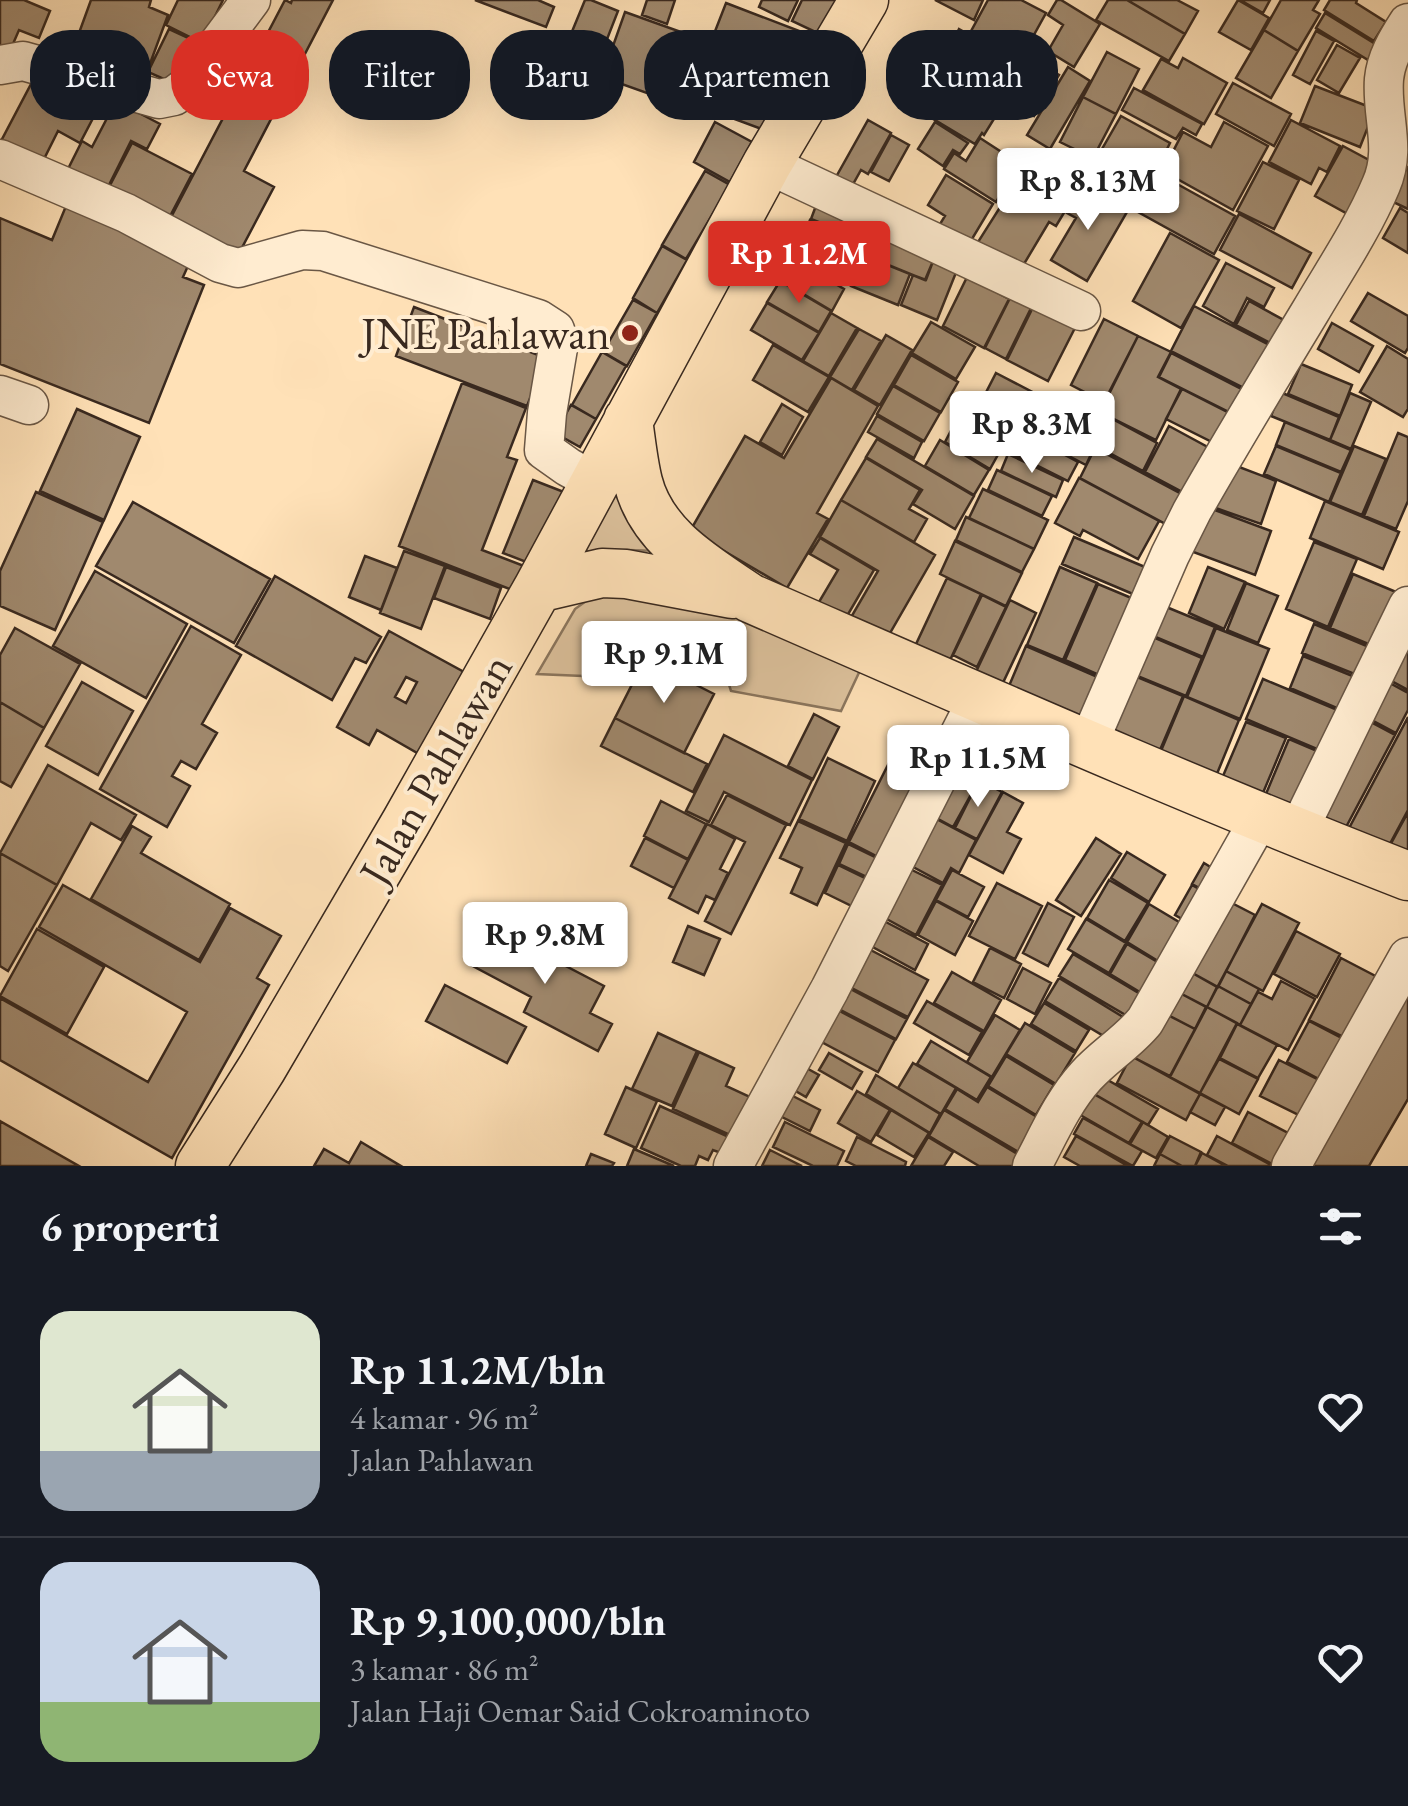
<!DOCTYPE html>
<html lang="id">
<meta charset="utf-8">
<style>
body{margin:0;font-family:"EB Garamond",serif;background:#20242c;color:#f1f3f6;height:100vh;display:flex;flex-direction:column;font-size:38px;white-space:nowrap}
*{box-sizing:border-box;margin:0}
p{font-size:32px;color:#9ea1a6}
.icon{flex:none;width:55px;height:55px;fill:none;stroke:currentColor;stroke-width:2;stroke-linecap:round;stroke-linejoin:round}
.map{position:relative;height:1166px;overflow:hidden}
.side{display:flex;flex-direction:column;background:#171b24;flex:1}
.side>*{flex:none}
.hud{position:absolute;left:30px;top:30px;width:1350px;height:90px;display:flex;gap:20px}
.price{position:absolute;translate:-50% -85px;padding:0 22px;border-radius:10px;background:#fff;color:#222;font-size:32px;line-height:65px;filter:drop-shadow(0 2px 5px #0008)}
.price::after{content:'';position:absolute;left:50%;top:60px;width:30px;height:22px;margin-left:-15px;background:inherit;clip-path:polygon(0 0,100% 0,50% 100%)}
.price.on{background:#d93025;color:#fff}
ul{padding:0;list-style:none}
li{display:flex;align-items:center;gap:30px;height:250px;padding:0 40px}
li+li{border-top:2px solid #363941}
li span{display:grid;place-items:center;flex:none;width:280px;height:200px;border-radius:30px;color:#555}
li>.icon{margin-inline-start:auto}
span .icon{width:120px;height:120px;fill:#fffc;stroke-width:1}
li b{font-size:42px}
h2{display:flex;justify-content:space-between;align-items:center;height:120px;padding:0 40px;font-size:42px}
.tag{padding:0 35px;border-radius:40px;background:#171b24;box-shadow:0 10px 40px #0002;font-size:35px;line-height:90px}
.tag.on{background:#d93025;color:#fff}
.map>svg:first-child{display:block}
.green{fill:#ddc29d;stroke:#8b765e;stroke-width:2.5}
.building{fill:#a0896e;stroke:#39291f;stroke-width:2.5;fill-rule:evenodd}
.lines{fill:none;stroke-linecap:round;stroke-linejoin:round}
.minor-casing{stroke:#6a5745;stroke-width:41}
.major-casing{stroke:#39291f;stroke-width:51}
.minor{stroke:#ffecd0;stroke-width:38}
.major{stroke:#ffe1b7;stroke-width:48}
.poi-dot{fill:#8f2418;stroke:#ffecd0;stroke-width:4}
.labels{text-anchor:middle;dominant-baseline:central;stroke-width:8;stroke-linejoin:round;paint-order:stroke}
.poi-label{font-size:45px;fill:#39291f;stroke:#ffecd0;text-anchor:end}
.street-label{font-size:45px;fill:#39291f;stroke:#ffecd0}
</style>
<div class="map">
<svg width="1408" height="1166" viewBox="0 0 1408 1166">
<rect width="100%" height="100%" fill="#ffe1b7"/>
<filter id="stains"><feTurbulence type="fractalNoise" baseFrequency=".002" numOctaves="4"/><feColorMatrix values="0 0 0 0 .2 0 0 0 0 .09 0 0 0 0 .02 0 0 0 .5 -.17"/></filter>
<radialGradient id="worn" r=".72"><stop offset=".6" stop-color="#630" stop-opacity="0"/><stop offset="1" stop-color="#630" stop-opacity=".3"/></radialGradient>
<!-- green -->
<path class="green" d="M616,486L658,551L628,550L580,552Z
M600,591L745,610L863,664L841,711L731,691L725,672L685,656L646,654L607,677L537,674L575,609Z"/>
<!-- building -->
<path class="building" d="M0,0H24L50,11L39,38L19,30L6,60L0,57Z
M91,0H151L149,7L168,15L141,88L99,73L110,45L79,33Z
M178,0H223L202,43L166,25Z
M285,0L291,3L292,0H333L244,171L274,187L236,259L168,223Z
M475,0H538L554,7L546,27Z
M585,0H591L618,11L604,47L571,34Z
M647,0H675L667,24L642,15Z
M762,0H798L788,21L759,7Z
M802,0H844L826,37L792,21Z
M935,0H983L974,20Z
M988,0H1021L1046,13L1020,60L970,33Z
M1057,0H1061L1100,24L1074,67L1048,51L1063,25L1048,15Z
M1108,0H1127L1185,34L1169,61L1096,20Z
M1127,0H1177L1198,11L1185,34Z
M1238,0L1269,18L1251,50L1219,32Z
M1240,0H1270L1263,13Z
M1281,0H1319L1313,10L1320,14L1298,51L1264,30Z
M1330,0H1357L1356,3L1386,22L1374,41L1324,10Z
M726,3L807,34L789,81L769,73L767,80L705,57Z
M625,12L681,32L658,97L602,77Z
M1325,13L1377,45L1368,60L1316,28Z
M169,29L195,41L175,84L148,72Z
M959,29L1001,53L983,84L933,55L946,32L955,37Z
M1264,30L1298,51L1271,98L1236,78Z
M1316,31L1334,41L1310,84L1293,75Z
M1337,45L1360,58L1339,93L1317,80Z
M1107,52L1139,69L1116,114L1083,97Z
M1183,58L1227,83L1204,124L1143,90L1161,59L1178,68Z
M924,59L1002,106L984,135L982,133L975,144L900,99Z
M710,61L783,88L767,131L694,104Z
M1036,61L1059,75L1034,116L1011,101Z
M40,67L103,99L80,143L58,131L41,165L0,143Z
M1068,67L1090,81L1050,149L1027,135Z
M1233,83L1291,114L1274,146L1216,114Z
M1315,86L1375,109L1360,147L1300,123Z
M1134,88L1202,124L1196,135L1183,128L1176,139L1122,110Z
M1083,97L1116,114L1093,158L1060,142Z
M116,101L160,124L147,149L131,141L106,191L67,171L82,141L92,147Z
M1121,116L1170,143L1153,177L1102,149Z
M868,120L891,133L868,174L861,170L852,186L836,177Z
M1291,120L1340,146L1327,172L1319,168L1311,184L1269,162Z
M715,122L752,142L730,182L694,162Z
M935,122L968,143L960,154L953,150L943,166L918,149Z
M1224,122L1268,146L1233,210L1163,171L1183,132L1211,147Z
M891,135L909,145L889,181L871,172Z
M980,138L1020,164L996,202L944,169L954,153L966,161Z
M132,143L192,174L167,222L107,191Z
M1343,146L1382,167L1355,218L1315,196Z
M1263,162L1299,180L1274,229L1237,211Z
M1028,163L1076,193L1056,226L1049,222L1021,269L978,242Z
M1407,167H1408V209L1391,201Z
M705,171L730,185L686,259L662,245Z
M1159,174L1235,216L1214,254L1138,212Z
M946,175L993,204L963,254L955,233L940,224L945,216L928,205Z
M1082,186L1127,212L1087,281L1051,260L1076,218L1067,213Z
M820,195L877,218L868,242L811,219Z
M66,206L192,257L183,277L204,285L149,423L0,364V218L52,240Z
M1400,208L1408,213V253L1383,238Z
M1239,214L1311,253L1292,288L1220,250Z
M810,220L867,243L856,271L799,249Z
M874,229L936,254L925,280L864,255Z
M1170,233L1219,260L1181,328L1133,301Z
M662,246L687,260L657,313L633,298Z
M863,255L910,274L898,305L851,286Z
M935,256L959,265L937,320L901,305L913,275L926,280Z
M793,259L844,289L832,311L780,280Z
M1226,263L1274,288L1264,307L1247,298L1234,324L1203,306Z
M972,267L1003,283L998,293L1009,299L984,348L943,326Z
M780,281L831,311L819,332L767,302Z
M1017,284L1038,294L1006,359L985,348Z
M1368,293L1408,316V348L1405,353L1351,321Z
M1039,295L1078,322L1048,381L1007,360Z
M633,300L657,313L627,366L603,352Z
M1249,301L1293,325L1280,348L1236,325Z
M767,303L819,333L802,360L751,330Z
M1194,306L1277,349L1254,393L1171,351Z
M414,307L546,358L527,406L396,356Z
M831,313L857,328L829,376L803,361Z
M1104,319L1138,336L1104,402L1071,385Z
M931,322L975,347L956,379L912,353Z
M1332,323L1373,346L1359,372L1318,349Z
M859,329L881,341L852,390L830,377Z
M886,335L912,350L880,405L854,390Z
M1138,336L1171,352L1158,377L1181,389L1156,440L1100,412Z
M773,345L829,377L808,412L753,380Z
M1387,346L1408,359V409L1403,417L1360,392Z
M602,352L626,366L596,419L572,405Z
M1171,353L1253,395L1241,418L1159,377Z
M911,355L958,382L941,412L894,385Z
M1301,364L1352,385L1340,416L1288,394Z
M996,373L1061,407L1043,442L978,408Z
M831,378L878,406L817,513L828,519L787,588L690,531L745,436L784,458Z
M462,383L526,408L507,457L517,460L482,550L524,566L515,591L399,546Z
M893,386L940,413L924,441L877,414Z
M1182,389L1241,419L1226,449L1166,419Z
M1280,392L1339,417L1330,440L1271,416Z
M1350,393L1371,402L1351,449L1330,440Z
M782,404L803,417L782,455L760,442Z
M571,405L596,419L580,447L555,433Z
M974,408L1012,430L1000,450L962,428Z
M1092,408L1157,443L1143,471L1078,436Z
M77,409L140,437L104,520L40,491Z
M877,416L922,442L914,458L868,432Z
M1285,422L1351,450L1341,472L1276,445Z
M954,425L1000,451L990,469L945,442Z
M1053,426L1094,448L1086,465L1044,443Z
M1169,426L1215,451L1190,496L1145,472Z
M1020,431L1078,462L1068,481L1010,452Z
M1398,433L1408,437V501L1396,529L1364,516Z
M877,439L974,496L955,529L913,504L922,490L866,457Z
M940,440L989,470L974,495L925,466Z
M1276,446L1341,473L1329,502L1264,474Z
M1354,446L1386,459L1362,515L1330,502Z
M1095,448L1189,498L1173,528L1080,478Z
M1008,454L1063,480L1056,497L1001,471Z
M866,458L920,490L909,509L927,519L914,542L841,500Z
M1226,462L1276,481L1261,524L1210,506Z
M997,470L1052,496L1042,516L988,490Z
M1079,478L1159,521L1138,559L1083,530L1080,536L1055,523Z
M533,480L569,494L539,567L503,553Z
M983,489L1048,520L1034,549L969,518Z
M36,492L103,522L55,630L0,606V571Z
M841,500L935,555L886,640L850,619L878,571L820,537Z
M1325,501L1399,532L1383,569L1310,538Z
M133,502L270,579L234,643L96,566Z
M1204,506L1271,531L1255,575L1188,550Z
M966,517L1034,549L1022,572L956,540Z
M1074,537L1152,570L1140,597L1062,564Z
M820,538L874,570L840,628L813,612L838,570L810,554Z
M955,541L1022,573L1006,606L940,574Z
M1314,542L1357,559L1328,627L1286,609Z
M404,551L445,566L421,629L380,613Z
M365,556L397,568L381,610L349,597Z
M446,567L501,588L490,619L434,598Z
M1060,567L1097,583L1063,660L1027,645Z
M1208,567L1245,582L1224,629L1189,613Z
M95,571L187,624L146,698L53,646Z
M1353,574L1396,592L1389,606L1378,648L1330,628Z
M275,576L381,637L366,663L355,658L332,700L236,646Z
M947,578L981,594L944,673L910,657Z
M1246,583L1278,596L1258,643L1227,630Z
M1098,584L1141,602L1108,679L1065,660Z
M982,595L1006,607L977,667L953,655Z
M1010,600L1036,613L1000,689L974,676Z
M1159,604L1215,627L1203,657L1146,633Z
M1314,624L1374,649L1362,677L1302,653Z
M191,626L241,655L202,724L217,733L196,769L181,761L172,776L190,786L167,827L100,789Z
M15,628L80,664L44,728L0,702V655Z
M1216,628L1269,649L1240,719L1187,697Z
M389,631L464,672L419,754L377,730L369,745L337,727ZM406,677L417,682L406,703L395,697Z
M1146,634L1202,658L1186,696L1130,673Z
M1026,646L1100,678L1079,725L1006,693Z
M1403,647L1408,650V690L1386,678Z
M1303,656L1360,679L1346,712L1290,688Z
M645,659L714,694L684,753L615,718Z
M1130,674L1183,696L1157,757L1104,735Z
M1263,679L1340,711L1324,752L1246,719Z
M1386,681L1408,693V710L1396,733L1366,717Z
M82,682L133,711L98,775L46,746Z
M1184,696L1239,720L1214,781L1158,758Z
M0,702L44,728L11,787L0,781Z
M814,714L839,727L813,779L788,766Z
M1408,717V810L1385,853L1347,832Z
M615,718L707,764L693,792L601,746Z
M1365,719L1395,735L1345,829L1315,814Z
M1246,722L1286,738L1260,800L1220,783Z
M724,735L812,780L790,825L724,792L709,822L686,811Z
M1289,739L1322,753L1296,815L1263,801Z
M895,751L936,771L890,863L849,842Z
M828,758L875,781L847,841L799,819Z
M48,765L136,815L121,840L91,823L57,885L0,853Z
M953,766L979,780L953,827L927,813Z
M979,780L1002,792L977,839L955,828Z
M1003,792L1023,803L1007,832L1021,839L1003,873L969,855Z
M727,795L786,825L731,934L705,921L745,842L711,825Z
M661,801L706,824L688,859L644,836Z
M1408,812V860L1388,849Z
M927,814L976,840L959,873L951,868L943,883L902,861Z
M798,821L846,843L817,905L791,893L802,868L780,858Z
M707,824L735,839L720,869L728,873L715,900L706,896L698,913L669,898Z
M132,826L151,837L141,853L230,904L199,960L91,899Z
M645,838L688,860L674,888L631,866Z
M1096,838L1121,854L1081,916L1056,900Z
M848,844L885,862L875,881L839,864Z
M1127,852L1165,875L1149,902L1111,878Z
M0,853L57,885L8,971L0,966Z
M1204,863L1225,876L1214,896L1192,884Z
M838,865L877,884L864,912L825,893Z
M908,868L942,885L916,935L883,917Z
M952,870L984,887L968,917L936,900Z
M1109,880L1148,903L1125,941L1087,918Z
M997,883L1042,906L1015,959L969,936Z
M63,885L200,962L230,908L281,936L257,978L269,985L172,1158L0,1060V998L148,1082L187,1012L39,927Z
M1192,885L1213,897L1196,927L1175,915Z
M1224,899L1255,915L1218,987L1187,970Z
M936,901L973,921L955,955L918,935Z
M1048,903L1074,917L1048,966L1023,953Z
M1149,904L1194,931L1171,969L1127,942Z
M1262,904L1299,923L1263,991L1226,971Z
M1086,919L1126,943L1109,973L1068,949Z
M882,920L928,944L915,970L869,945Z
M489,926L604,986L590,1013L612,1024L598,1051L524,1012L531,997L469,964Z
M688,926L720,939L704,975L673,962Z
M37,929L104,967L67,1034L0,996Z
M1296,931L1340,954L1317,997L1274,974Z
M1127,944L1171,970L1153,1000L1110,974Z
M861,945L928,980L908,1017L842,983Z
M990,948L1021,964L1004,998L973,982Z
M1073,954L1147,998L1134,1020L1059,976Z
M1341,958L1385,981L1354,1042L1309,1020Z
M1023,968L1051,983L1035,1014L1007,999Z
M1187,970L1217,987L1207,1007L1176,991Z
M1226,971L1259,989L1251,1004L1218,986Z
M952,972L1001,1000L984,1031L934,1003Z
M1059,978L1133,1023L1107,1038L1045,1001Z
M1281,981L1315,999L1288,1050L1240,1025L1258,992L1272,999Z
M841,984L907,1019L896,1039L831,1005Z
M1408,984V1099L1369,1166H1302Z
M445,985L526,1027L507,1063L426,1021Z
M1218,986L1251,1004L1240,1025L1207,1007Z
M1176,991L1206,1007L1195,1029L1164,1013Z
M927,1001L982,1032L969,1055L914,1023Z
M1044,1003L1089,1030L1076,1051L1031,1024Z
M830,1006L895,1040L878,1072L814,1038Z
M1207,1007L1237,1023L1200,1093L1170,1077Z
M1156,1009L1195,1029L1170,1076L1131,1056Z
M995,1015L1020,1030L992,1077L967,1062Z
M1309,1021L1353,1044L1332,1086L1287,1062Z
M1025,1023L1075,1053L1056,1084L1006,1054Z
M1237,1024L1277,1045L1258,1078L1220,1058Z
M658,1033L697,1051L672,1106L632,1089Z
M931,1041L991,1077L977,1100L917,1064Z
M699,1052L734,1068L726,1086L761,1102L743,1141L673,1109Z
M829,1053L862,1072L852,1089L819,1070Z
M1006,1056L1054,1085L1036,1115L988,1086Z
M1131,1056L1200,1094L1186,1120L1117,1083Z
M1219,1059L1258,1079L1239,1114L1200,1093Z
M1279,1060L1331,1086L1313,1122L1260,1096Z
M913,1063L956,1088L941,1114L898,1088Z
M799,1064L819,1075L806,1097L787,1086Z
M876,1075L940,1114L930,1133L866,1094Z
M1099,1075L1158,1109L1148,1125L1089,1091Z
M626,1087L657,1101L636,1148L605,1134Z
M987,1087L1047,1123L1027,1157L945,1109L957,1089L978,1102Z
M1087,1090L1142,1122L1129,1143L1075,1112Z
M857,1091L890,1110L871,1142L838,1123Z
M787,1093L820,1110L810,1131L776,1114Z
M1200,1094L1225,1107L1215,1125L1190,1112Z
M660,1106L729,1137L721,1153L713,1150L708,1160L699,1156L695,1166H681L641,1148Z
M891,1110L929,1133L914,1157L877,1135Z
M944,1110L1026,1159L1022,1166H979L929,1136Z
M1248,1112L1292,1135L1276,1166L1232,1143Z
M1083,1118L1142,1151L1133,1166L1074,1134Z
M0,1121L79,1166H0Z
M785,1122L844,1151L837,1166H813L773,1147Z
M1143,1122L1168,1137L1156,1158L1130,1144Z
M1076,1136L1128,1166H1080L1064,1157Z
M1170,1136L1201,1152L1195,1166H1182L1160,1154Z
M1217,1136L1273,1166H1228L1207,1155Z
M857,1137L906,1162L905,1166H856L846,1161Z
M928,1137L953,1152L944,1166H911Z
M361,1142L401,1166H314L324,1149L349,1163Z
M634,1149L674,1166H627Z
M770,1150L802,1166H762Z
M1202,1153L1226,1166H1195Z
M591,1154L614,1163L612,1166H586Z
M1160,1154L1182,1166H1154Z"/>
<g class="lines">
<!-- minor casing -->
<g class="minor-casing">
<path id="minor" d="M0,65L23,61L159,99L174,96L186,87L251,0
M0,159L126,213L220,263L238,268L302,250L323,251L538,319L555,330L559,342L547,413L544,450L568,467L595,482
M767,164L1081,311
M0,395L29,405
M1088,744L1170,555L1192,511C1230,444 1270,378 1310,312C1334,271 1362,230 1381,185C1397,149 1381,116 1384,79C1386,58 1397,40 1408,23
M1297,833L1408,606
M733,1166L830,989L978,698
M1032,1166C1048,1136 1063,1101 1086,1076C1104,1056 1128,1042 1145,1021L1260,818
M1291,1166L1408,957"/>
</g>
<!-- major casing -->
<g class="major-casing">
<path id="major" d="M628,420C631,440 633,462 638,482C652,538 706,568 750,598C968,693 1186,790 1408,876
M538,588L602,573L626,574L732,594
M200,1166L262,1068L406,822L538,588L767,164L864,0"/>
</g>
<!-- minor -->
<use href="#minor" class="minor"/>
<!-- major -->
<use href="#major" class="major"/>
</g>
<!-- markers -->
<circle class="poi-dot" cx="630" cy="333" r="10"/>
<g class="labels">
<!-- poi labels -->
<g class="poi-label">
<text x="610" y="333">JNE Pahlawan</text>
</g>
<!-- street labels -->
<g class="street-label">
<text transform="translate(435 769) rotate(-60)">Jalan Pahlawan</text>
</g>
</g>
<rect width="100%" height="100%" filter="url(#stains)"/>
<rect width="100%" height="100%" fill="url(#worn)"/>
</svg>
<b class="price" style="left:1088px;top:233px">Rp 8.13M</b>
<b class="price on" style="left:799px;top:306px">Rp 11.2M</b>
<b class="price" style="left:1032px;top:476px">Rp 8.3M</b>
<b class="price" style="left:664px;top:706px">Rp 9.1M</b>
<b class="price" style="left:978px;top:810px">Rp 11.5M</b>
<b class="price" style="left:545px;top:987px">Rp 9.8M</b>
<div class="hud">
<a class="tag">Beli</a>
<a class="tag on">Sewa</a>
<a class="tag">Filter</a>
<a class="tag">Baru</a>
<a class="tag">Apartemen</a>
<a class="tag">Rumah</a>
</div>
</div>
<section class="side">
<h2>6 properti<svg class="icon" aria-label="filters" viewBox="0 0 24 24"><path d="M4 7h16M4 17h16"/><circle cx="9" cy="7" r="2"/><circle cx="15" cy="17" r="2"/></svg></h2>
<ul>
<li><span style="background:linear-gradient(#dfe7d0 70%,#9aa5b1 0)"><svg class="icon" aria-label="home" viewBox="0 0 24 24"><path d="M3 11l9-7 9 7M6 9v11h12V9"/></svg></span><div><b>Rp 11.2M/bln</b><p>4 kamar · 96 m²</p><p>Jalan Pahlawan</p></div><svg class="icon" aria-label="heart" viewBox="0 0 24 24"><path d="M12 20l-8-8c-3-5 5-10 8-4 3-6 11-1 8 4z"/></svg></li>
<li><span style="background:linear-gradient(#c9d6e8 70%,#8fb573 0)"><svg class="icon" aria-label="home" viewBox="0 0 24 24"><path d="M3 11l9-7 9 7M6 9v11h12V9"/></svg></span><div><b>Rp 9,100,000/bln</b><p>3 kamar · 86 m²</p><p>Jalan Haji Oemar Said Cokroaminoto</p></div><svg class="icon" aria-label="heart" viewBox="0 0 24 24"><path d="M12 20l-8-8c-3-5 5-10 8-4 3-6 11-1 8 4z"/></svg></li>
</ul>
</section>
